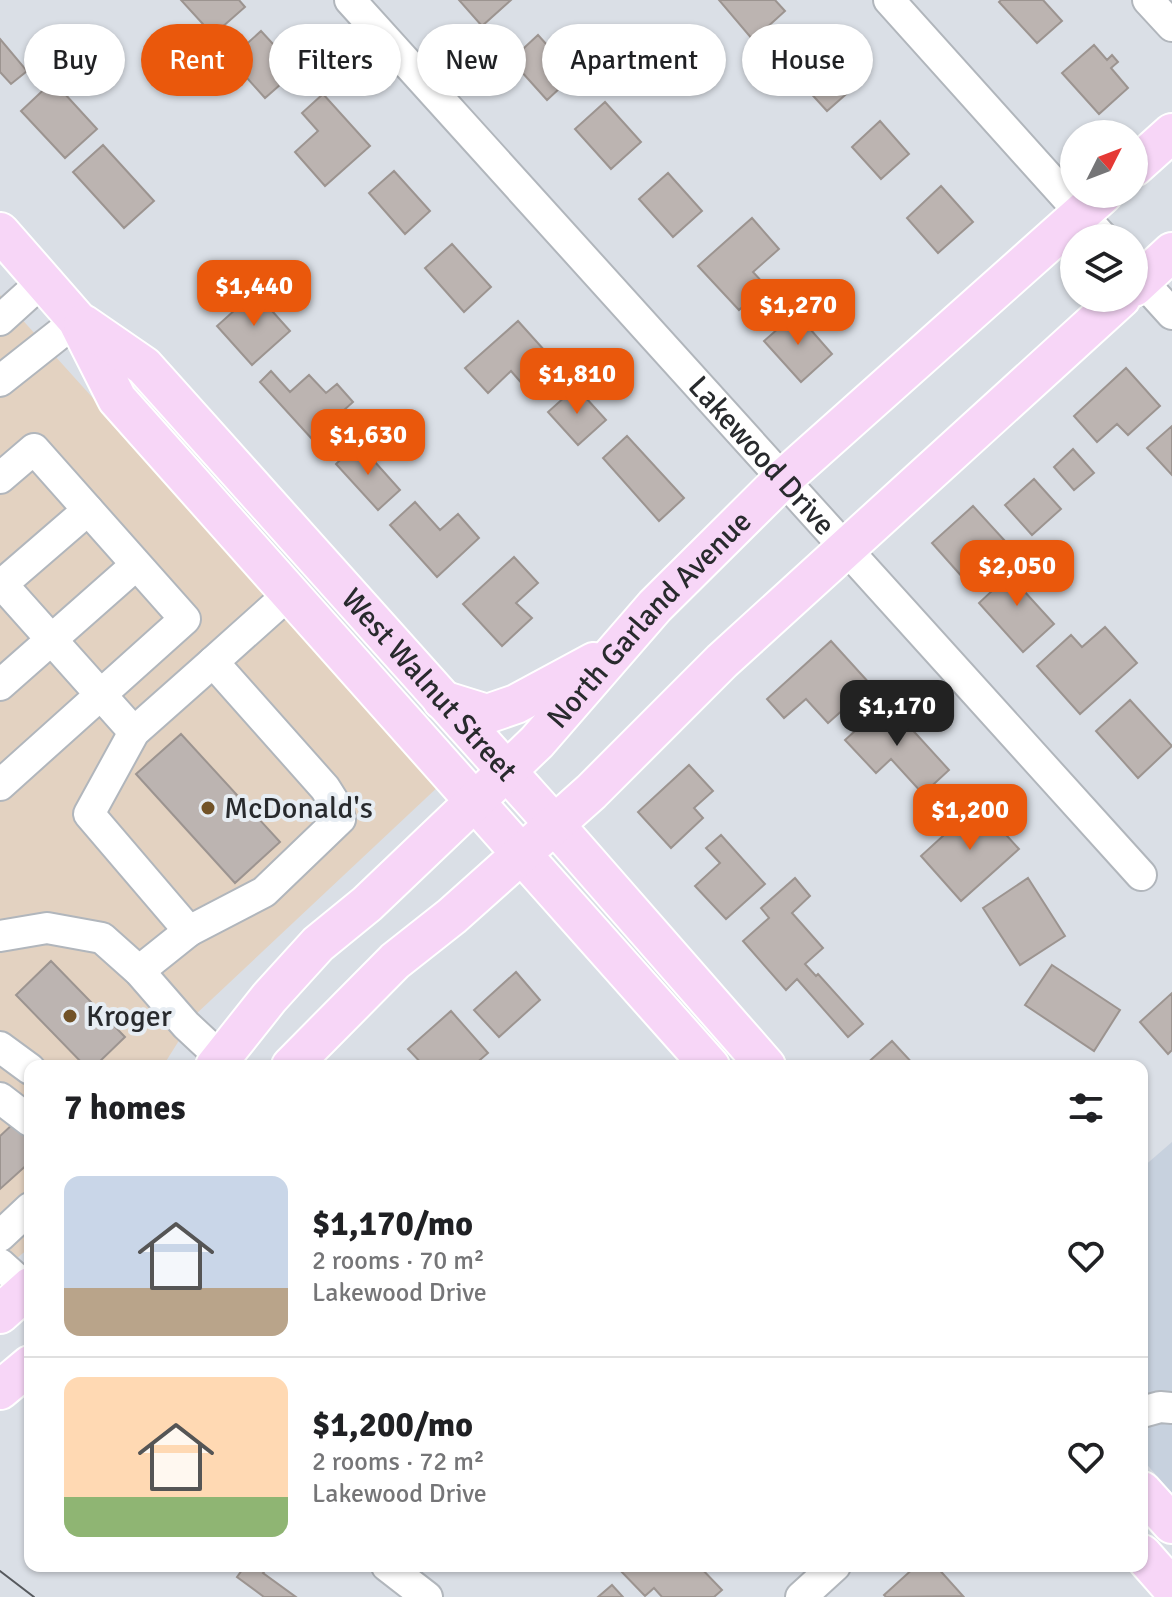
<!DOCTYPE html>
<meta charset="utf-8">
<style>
body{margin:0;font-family:Signika,sans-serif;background:#f6f6f6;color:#202124;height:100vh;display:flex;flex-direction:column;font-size:30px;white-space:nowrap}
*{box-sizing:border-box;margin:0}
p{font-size:26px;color:#757577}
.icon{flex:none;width:44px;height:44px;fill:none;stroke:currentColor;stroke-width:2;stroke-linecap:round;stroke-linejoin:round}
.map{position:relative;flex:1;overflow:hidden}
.side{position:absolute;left:24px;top:1060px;width:1124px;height:512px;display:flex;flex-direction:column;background:#fff;border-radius:16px;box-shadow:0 2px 6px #0004}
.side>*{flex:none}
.top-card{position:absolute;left:24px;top:24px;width:1124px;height:72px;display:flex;gap:16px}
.needle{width:52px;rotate:48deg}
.buttons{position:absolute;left:1060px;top:120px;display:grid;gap:16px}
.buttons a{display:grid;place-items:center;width:88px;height:88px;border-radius:50%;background:#fff;box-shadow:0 2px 6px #0004;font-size:40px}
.price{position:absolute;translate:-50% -68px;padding:0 18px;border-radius:16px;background:#ea580c;color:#fff;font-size:26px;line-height:52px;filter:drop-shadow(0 2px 4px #0008)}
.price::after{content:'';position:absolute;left:50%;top:48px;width:24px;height:18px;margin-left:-12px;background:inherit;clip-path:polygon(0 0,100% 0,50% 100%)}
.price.current{background:#222;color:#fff}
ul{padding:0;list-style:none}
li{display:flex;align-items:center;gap:24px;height:200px;padding:0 40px}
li+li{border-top:2px solid #e0e0e0}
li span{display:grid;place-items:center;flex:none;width:224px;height:160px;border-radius:16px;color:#555}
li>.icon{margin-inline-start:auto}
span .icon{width:96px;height:96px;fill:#fffc;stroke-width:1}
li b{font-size:34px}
h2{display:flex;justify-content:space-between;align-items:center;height:96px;padding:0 40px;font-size:34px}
.tag{padding:0 28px;border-radius:36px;background:#fff;box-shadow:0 2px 6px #0004;font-size:28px;line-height:72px}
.tag.current{background:#ea580c;color:#fff}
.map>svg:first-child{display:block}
.commercial{fill:#e3d2c1}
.built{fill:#c7d1de}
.building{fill:#bcb4b1;stroke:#9c9490;stroke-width:2}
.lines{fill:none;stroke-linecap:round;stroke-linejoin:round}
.minor-casing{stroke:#b1b6bc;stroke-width:34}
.major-casing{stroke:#fff;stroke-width:42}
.minor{stroke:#fff;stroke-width:30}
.major{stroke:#f7d6f7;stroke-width:38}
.tram{stroke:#56595d;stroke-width:2}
.poi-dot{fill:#725328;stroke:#e7edf3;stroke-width:3}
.labels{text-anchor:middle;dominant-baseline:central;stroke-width:8;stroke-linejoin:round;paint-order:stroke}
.street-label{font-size:30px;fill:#282a2d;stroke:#e7edf3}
.poi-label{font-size:30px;fill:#282a2d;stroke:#e7edf3;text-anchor:start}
</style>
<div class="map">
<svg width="1172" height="1597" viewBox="0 0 1172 1597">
<rect width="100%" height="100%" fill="#dadfe6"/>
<!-- commercial -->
<path class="commercial" d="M0,295L441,784L195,1015L163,1066H30V1247L0,1273Z"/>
<!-- built -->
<path class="built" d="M1172,1142V1493L1142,1459V1168Z"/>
<!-- building -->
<path class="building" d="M181,0H239L245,7L213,35Z
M459,0H511L482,26Z
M719,0H775L785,11L753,40Z
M1001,0H1043L1062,21L1037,43L999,2Z
M261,31L297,70L265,98L230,59Z
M538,35L574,75L547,100L511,60Z
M0,39L27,71L11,84L0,72Z
M812,44L852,89L827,111L786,66Z
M1094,45L1107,60L1112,55L1118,62L1111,68L1128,88L1099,114L1062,73Z
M53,81L97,129L65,158L21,111Z
M323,94L370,146L325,186L295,152L318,131L302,113Z
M605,102L641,142L611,169L575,129Z
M880,121L909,154L881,179L852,147Z
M103,145L154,201L124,228L73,172Z
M394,171L430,211L405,234L369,193Z
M668,173L702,211L673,237L639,199Z
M941,186L973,222L938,253L907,218Z
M752,218L779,249L753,272L766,286L739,310L698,266Z
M452,244L491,287L464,312L425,268Z
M255,292L290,331L252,365L217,326Z
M796,313L832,354L801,382L764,341Z
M518,321L554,361L525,387L511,371L488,393L465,368Z
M1126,368L1160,406L1128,435L1117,424L1097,442L1074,416Z
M271,371L290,392L309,375L326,393L337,384L353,402L312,439L260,382Z
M576,387L606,420L578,445L548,412Z
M1172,426V475L1147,448Z
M627,436L684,498L659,521L603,458Z
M358,443L400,490L378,510L336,464Z
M1073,449L1094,473L1074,490L1054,467Z
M1034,479L1061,509L1032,535L1005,505Z
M415,502L440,530L458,514L479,538L437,577L390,525Z
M973,506L1005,541L964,579L932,543Z
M514,557L538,583L516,603L532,618L502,646L463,604Z
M1024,561L1039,577L1024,591L1054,624L1023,652L979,603Z
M1105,627L1137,663L1080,714L1037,666L1071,635L1082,647Z
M831,641L871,685L828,723L806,699L784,718L767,699Z
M1130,700L1172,746L1138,778L1096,731Z
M887,702L949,770L923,794L891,759L876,773L845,740Z
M181,734L280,842L235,883L136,774Z
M689,765L713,791L694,808L703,818L671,848L638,812Z
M978,804L1019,849L961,901L921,856Z
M721,835L765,884L726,919L695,886L720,863L706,848Z
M795,878L810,896L792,913L823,948L805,964L816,976L818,974L863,1024L848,1037L797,979L786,990L743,941L769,918L761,908Z
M1028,878L1065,936L1020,965L983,908Z
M51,961L125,1037L95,1066H85L16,995Z
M1052,965L1120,1010L1094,1051L1025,1005Z
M516,972L540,1000L499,1037L474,1010Z
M1172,993V1050L1168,1054L1140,1022Z
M451,1011L488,1053L473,1066H424L408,1049Z
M892,1041L915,1066H864Z
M14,1123L30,1141V1162L0,1189V1136Z
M245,1566H269L263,1573L296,1597H264L237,1577Z
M616,1566H699L722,1590L714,1597H662L654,1588L645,1596Z
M916,1566H936L963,1596L886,1597L884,1595Z
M612,1585L623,1597H598Z"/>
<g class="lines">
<!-- minor casing -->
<g class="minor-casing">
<g id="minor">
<path id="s1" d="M350,0L1141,875"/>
<path d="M889,0L1103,238"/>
<path d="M1148,0L1172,26"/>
<path d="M1134,272L1172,314"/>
<path d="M0,320L43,281"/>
<path d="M0,381L77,320"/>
<path d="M0,478L34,449L185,619L0,785"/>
<path d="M0,582L134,732"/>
<path d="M0,586L88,510"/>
<path d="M0,685L136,565"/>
<path d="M189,931L89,814L134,732L213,662"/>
<path d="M0,936L47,928L102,938L139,971L186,1025L230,1066"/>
<path d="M139,971L189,931L264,892L340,819L337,807L325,788L213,662L290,593"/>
<path d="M0,1047L30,1069"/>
<path d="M0,1098L30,1121"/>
<path d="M0,1236L30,1208"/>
<path d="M0,1264L30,1291"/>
<path d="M1142,1412L1160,1407L1172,1408"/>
<path d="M387,1566L427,1597"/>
<path d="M801,1597L835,1566"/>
</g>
</g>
<!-- major casing -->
<g class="major-casing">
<g id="major">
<path d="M1134,167L1172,133"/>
<path d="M0,232L77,320L117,399L710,1066"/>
<path d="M1134,287L1172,252"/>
<path id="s2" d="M83,324L144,366L555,825L766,1066"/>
<path d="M442,700L487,714L516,704L594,662"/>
<path id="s3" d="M215,1066L269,998L318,944L367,904L537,742L655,606L783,479L1103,194"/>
<path d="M291,1066L395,961L452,916L591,792L722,661L1121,298"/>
<path d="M0,1314L30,1287"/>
<path d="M0,1390L30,1365"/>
<path d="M1142,1491L1172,1524"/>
<path d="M1142,1554L1172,1588"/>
</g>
</g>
<!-- minor -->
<use href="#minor" class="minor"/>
<!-- major -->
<use href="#major" class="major"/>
<!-- tram -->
<path class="tram" d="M0,1571L34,1597"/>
</g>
<!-- markers -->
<g class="poi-dot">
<circle cx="208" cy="808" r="8"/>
<circle cx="70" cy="1016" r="8"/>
</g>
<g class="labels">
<!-- street labels -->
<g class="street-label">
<text stroke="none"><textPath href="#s1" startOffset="614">Lakewood Drive</textPath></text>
<text stroke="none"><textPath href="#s3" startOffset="624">North Garland Avenue</textPath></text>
<text stroke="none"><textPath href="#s2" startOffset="502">West Walnut Street</textPath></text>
</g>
<!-- poi labels -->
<g class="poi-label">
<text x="224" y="808">McDonald's</text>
<text x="86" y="1016">Kroger</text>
</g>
</g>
</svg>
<div class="buttons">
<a><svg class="needle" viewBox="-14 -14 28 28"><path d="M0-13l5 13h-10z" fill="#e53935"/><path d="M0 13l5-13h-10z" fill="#757577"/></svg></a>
<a><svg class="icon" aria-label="layers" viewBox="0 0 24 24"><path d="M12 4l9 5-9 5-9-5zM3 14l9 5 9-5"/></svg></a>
</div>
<b class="price" style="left:254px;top:328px">$1,440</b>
<b class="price" style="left:798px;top:347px">$1,270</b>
<b class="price" style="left:577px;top:416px">$1,810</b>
<b class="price" style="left:368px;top:477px">$1,630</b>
<b class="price" style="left:1017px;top:608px">$2,050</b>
<b class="price current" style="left:897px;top:748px">$1,170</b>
<b class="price" style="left:970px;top:852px">$1,200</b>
<div class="top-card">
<a class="tag">Buy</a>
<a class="tag current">Rent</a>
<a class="tag">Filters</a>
<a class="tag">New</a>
<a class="tag">Apartment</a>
<a class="tag">House</a>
</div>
<section class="side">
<h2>7 homes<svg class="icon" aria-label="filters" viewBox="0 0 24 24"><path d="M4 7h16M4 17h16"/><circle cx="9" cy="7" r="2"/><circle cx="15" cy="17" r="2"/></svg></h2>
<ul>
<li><span style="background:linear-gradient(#c9d6e8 70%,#b9a48a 0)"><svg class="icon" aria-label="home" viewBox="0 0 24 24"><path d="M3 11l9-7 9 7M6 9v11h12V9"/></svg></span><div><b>$1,170/mo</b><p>2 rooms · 70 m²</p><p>Lakewood Drive</p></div><svg class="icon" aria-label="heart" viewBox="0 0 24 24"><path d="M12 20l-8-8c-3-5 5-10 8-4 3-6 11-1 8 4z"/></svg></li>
<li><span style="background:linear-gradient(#ffd9b3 75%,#8fb573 0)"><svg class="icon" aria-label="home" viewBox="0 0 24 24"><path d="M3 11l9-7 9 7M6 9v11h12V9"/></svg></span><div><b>$1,200/mo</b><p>2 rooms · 72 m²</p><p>Lakewood Drive</p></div><svg class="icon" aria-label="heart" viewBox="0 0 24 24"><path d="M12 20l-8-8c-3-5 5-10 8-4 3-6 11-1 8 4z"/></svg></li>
</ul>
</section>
</div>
